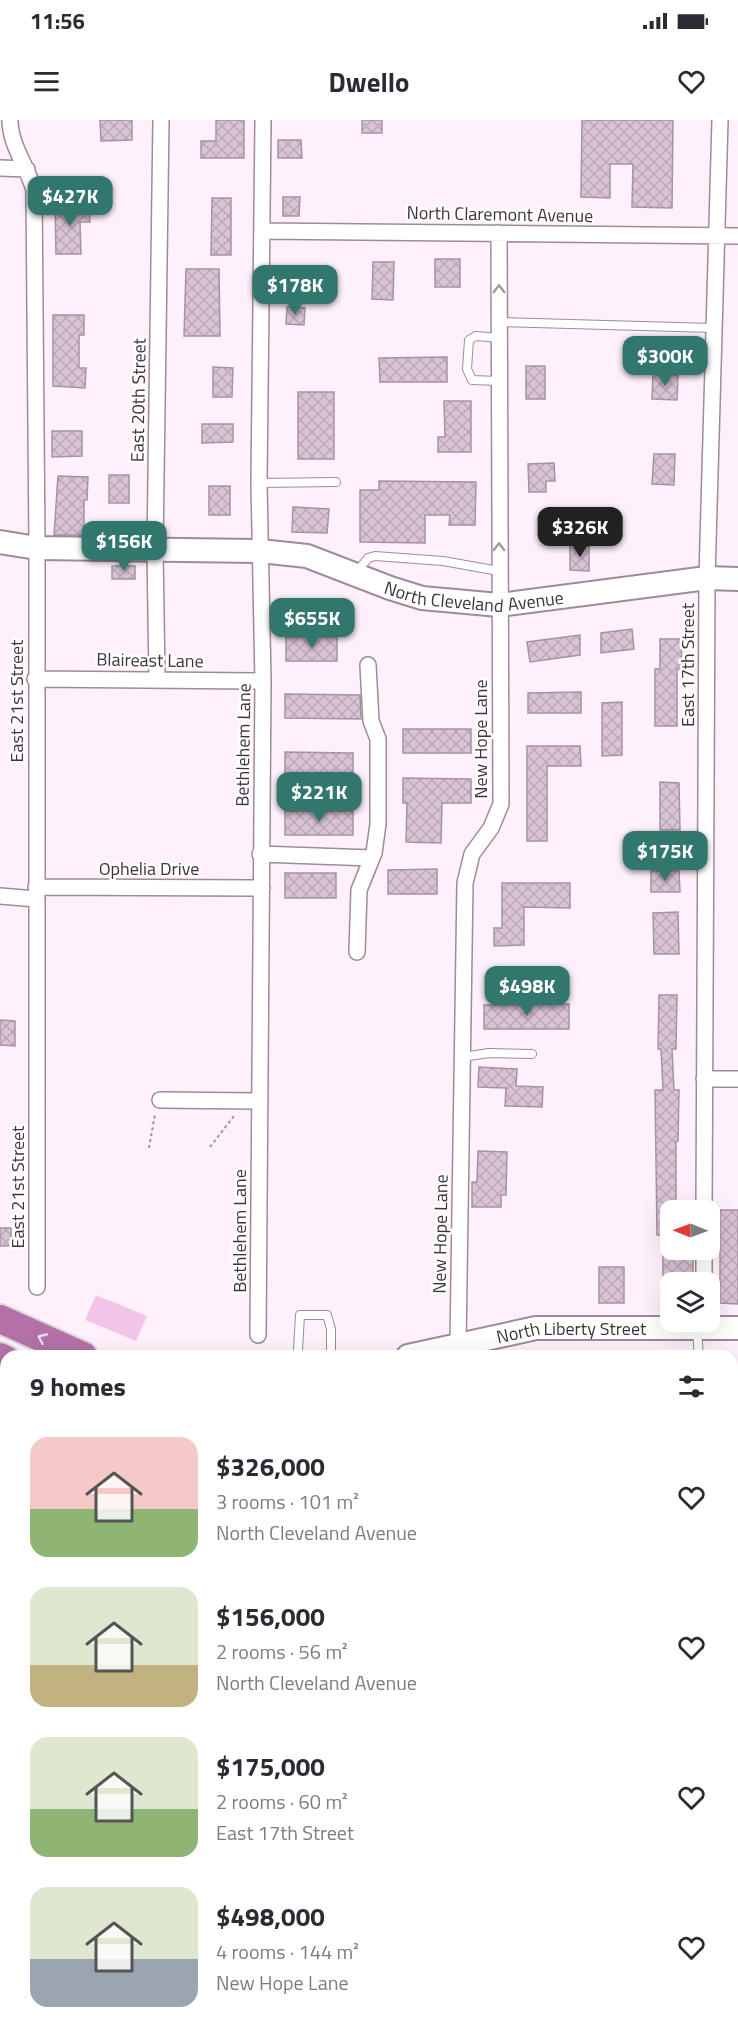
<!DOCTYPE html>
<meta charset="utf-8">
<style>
body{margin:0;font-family:"Titillium Web",sans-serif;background:#f2f2f3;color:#2b2b33;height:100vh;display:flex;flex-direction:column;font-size:22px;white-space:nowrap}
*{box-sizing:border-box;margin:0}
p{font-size:20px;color:#7c7c81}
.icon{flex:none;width:33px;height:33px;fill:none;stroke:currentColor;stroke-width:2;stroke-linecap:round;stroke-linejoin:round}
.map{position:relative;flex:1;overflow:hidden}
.details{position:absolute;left:0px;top:1230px;width:738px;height:686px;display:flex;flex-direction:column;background:#fff;border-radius:18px 18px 0 0;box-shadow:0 6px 24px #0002}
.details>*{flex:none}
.needle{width:39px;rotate:271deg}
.controls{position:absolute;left:660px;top:1080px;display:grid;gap:12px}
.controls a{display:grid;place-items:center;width:60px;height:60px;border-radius:12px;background:#fff;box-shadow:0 6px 24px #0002;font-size:30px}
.price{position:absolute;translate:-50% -51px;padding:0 14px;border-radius:12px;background:#31776e;color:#fff;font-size:20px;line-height:39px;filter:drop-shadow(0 2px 3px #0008)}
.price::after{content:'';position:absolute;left:50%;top:36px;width:18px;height:14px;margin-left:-9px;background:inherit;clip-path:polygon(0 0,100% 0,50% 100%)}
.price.active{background:#222;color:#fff}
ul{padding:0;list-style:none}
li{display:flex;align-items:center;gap:18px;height:150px;padding:0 30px}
li span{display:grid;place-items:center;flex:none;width:168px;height:120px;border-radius:18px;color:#555}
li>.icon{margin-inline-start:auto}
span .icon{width:72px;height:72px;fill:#fffc;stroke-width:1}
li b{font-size:26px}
h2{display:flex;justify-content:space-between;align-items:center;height:72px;padding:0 30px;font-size:26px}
.status{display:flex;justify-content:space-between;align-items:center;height:42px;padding:0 30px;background:#fff;direction:ltr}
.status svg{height:16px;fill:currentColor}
header{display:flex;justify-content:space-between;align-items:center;height:78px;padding:0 30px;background:#fff;font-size:27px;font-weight:700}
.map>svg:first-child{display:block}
.park{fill:#f2c4e8}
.building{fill:url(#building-cross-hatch);stroke:#a792a3;stroke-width:1.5}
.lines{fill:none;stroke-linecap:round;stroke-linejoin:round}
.lane-casing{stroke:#9f8a9a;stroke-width:10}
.street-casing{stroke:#9f8a9a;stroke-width:18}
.secondary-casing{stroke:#9f8a9a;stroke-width:26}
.highway-casing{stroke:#d8d6d8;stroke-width:32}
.path{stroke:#9d929b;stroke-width:2;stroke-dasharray:3 3;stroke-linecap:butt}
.lane{stroke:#fff;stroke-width:8}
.street{stroke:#fff;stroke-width:15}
.secondary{stroke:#fff;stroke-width:22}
.highway{stroke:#b371a7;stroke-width:28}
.oneway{stroke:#9e9a9d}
.oneway2{stroke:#ecdce9}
.labels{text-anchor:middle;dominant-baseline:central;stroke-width:5;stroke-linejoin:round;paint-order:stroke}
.street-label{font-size:18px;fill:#3d343b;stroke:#fff}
</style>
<div class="status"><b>11:56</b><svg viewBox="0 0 49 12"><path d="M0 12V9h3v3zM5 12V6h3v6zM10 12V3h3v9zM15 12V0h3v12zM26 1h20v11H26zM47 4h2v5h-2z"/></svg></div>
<header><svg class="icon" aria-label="menu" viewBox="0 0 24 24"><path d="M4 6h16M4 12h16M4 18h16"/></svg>Dwello<svg class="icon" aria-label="heart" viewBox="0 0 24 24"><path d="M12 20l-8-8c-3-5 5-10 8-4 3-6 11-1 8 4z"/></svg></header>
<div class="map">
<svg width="738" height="1915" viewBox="0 0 738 1915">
<defs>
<pattern id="building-cross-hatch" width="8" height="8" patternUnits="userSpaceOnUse" patternTransform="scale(1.5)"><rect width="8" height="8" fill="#d9c3d4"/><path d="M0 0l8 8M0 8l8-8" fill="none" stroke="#bba8b7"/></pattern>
</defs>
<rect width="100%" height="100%" fill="#fff1fc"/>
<!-- park -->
<path class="park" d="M96,1175L147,1196L136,1221L85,1200Z"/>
<!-- building -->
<path class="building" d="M100,0H132V20L101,21Z
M216,0H244V38H201V21H216Z
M362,0H382V13H362Z
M582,0H673L672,88L632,87L633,44H610V78L581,77Z
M278,20H301L302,38H278Z
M283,77H300L299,96H283Z
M212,78H231V135H211Z
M89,83L90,102H80L81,134H56L55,84Z
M435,139H460V167H435Z
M373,142H394L393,180L372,179Z
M186,149H219L220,216H184Z
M287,187L305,188L304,205L286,204Z
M53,195H84V215H79V248H86L85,268L53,266Z
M447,237V262H380L379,238Z
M526,246H545V279H526Z
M213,247L233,248L232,277H213Z
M653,254L678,255L677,280L652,279Z
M298,272H334V339H298Z
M444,281H471V332H438V317H445Z
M202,304H233V322L202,323Z
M52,311H82V336L52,337Z
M654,334H675L674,365L652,364Z
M554,343L555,361H546V372H529L528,344Z
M109,355H129V383H109Z
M58,356L88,357L87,380H84V415H54Z
M379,361L476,362L475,405H449L450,395H425V423L360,422V370H379Z
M209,366H230V395H209Z
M293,387L329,389L327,413L292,412Z
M570,425L589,426V451L570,450Z
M112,446H135V459H112Z
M632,509L634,529L601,533V513Z
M580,515V535L530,542L527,522Z
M286,517H337V541H286Z
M660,519H682L681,550L677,549V606H655V549H660Z
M581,572V593H528V573Z
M285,574L360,575L361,599L285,598Z
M622,582V635L602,636V583Z
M403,609H471V633H403Z
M527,626H580L581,646H547V721H527Z
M285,632L353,633V657H285Z
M403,658L471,659V683H442L441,723L406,722L407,683H403Z
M660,662L679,663L680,710H660Z
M285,691H353V715H285Z
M437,749V774H388V750Z
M651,751H679L680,772H651Z
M285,753H336V778H285Z
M502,763H570V788L524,787V825L494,826V808H502Z
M678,792L679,834H654L653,793Z
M659,875H677L676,929H672L674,970H679L678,1021H676V1083H670V1115H657L655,970H663L661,929H658Z
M569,884V909H484V885Z
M0,900L15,901V926L0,925Z
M479,947L517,949L516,966L543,967L542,987L505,986L506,968L478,967Z
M478,1031L507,1032L506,1075H501V1087H472V1062H477Z
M720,1090H738V1184L720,1183Z
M0,1108H11V1126H0Z
M663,1130H693V1162H663Z
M599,1147H624V1183H599Z"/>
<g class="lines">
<!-- lane casing -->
<g class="lane-casing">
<path id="lane" d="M499,202L713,208
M499,261L472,260L467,249L469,220L476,216L499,218
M259,363L336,362
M356,453L368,438L375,436L443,441L499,451
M462,937L489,933L532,934
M697,1211L699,1236
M298,1230L300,1195H327L331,1209V1236
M732,1277L738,1276
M732,1311H738
M151,1915L154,1910
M489,1915V1910
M565,1915V1910"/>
</g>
<!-- street casing -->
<g class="street-casing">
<path id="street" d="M10,0C10,25 27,46 34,70L37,428V1167
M0,48L27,49
M263,111L738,116
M35,559L263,561
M157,560L155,429L161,0
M260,734L372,738
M36,767L262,768
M0,776L36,779
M357,832L359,770L374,733L378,704V619L371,601L368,545
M704,959H738
M160,980L260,981
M704,1090L707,458L720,0
M704,1162V1130
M258,1215L263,561L259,363L263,0
M458,1224L465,763L472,734L491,708L501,684L499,113
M732,1653L738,1654
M1,1915L2,1496
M636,1915V1910"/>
</g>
<!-- secondary casing -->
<g class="secondary-casing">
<g id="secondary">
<path id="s1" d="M0,422L37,428L260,431L307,436L390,468L422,478L499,485L707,458L738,459"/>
<path id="s2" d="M408,1236L536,1208H738"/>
</g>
</g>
<!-- highway casing -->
<g class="highway-casing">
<path id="highway" d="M0,1199L83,1236
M0,1237L6,1240
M0,1267L6,1270
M0,1344L6,1347
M732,1495L738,1496
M732,1525L738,1526"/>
</g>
<!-- path -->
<path class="path" d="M210,1027L234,996
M149,1028L155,994
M237,1124L245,1123"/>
<!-- lane -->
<use href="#lane" class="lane"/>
<!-- street -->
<use href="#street" class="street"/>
<!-- secondary -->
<use href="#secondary" class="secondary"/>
<!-- highway -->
<use href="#highway" class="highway"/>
</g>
<!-- one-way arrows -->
<defs><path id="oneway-chevron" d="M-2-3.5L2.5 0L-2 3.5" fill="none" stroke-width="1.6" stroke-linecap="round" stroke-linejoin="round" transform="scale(1.5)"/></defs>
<g class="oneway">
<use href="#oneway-chevron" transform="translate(499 169) rotate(-90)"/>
<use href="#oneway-chevron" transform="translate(499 427) rotate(-90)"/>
</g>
<use class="oneway2" href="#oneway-chevron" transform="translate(42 1218) rotate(-156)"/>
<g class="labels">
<!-- street labels -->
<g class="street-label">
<text transform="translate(500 94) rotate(1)">North Claremont Avenue</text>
<text transform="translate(138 280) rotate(-89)">East 20th Street</text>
<text stroke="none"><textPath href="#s1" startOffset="482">North Cleveland Avenue</textPath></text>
<text transform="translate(150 540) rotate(1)">Blaireast Lane</text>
<text transform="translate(687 545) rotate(-90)">East 17th Street</text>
<text transform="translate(16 581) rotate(-90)">East 21st Street</text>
<text transform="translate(480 619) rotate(-90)">New Hope Lane</text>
<text transform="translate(243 625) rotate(-89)">Bethlehem Lane</text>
<text x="149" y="748">Ophelia Drive</text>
<text transform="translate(17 1067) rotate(-90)">East 21st Street</text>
<text transform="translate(239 1111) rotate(-90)">Bethlehem Lane</text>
<text transform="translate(440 1114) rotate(-89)">New Hope Lane</text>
<text stroke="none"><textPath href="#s2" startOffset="166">North Liberty Street</textPath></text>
</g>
</g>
</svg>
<div class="controls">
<a><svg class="needle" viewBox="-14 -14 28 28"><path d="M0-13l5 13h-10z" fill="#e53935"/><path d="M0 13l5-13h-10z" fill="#7c7c81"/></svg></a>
<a><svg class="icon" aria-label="layers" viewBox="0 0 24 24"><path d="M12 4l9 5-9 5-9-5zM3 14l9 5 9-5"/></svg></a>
</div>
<b class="price" style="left:70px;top:107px">$427K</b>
<b class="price" style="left:295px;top:196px">$178K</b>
<b class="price" style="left:665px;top:267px">$300K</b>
<b class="price active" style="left:580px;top:438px">$326K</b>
<b class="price" style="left:124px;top:452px">$156K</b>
<b class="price" style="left:312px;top:529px">$655K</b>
<b class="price" style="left:319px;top:703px">$221K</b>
<b class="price" style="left:665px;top:762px">$175K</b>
<b class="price" style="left:527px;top:897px">$498K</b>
<section class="details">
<h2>9 homes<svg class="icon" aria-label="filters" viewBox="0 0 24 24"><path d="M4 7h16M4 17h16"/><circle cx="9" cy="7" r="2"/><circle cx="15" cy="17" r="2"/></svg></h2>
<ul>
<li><span style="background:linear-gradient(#f6c9c9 60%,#8fb573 0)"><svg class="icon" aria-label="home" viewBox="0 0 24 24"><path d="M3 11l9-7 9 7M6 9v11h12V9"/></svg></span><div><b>$326,000</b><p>3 rooms · 101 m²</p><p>North Cleveland Avenue</p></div><svg class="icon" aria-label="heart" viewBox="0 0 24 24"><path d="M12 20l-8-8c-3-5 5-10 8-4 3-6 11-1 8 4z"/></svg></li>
<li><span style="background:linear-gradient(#dfe7d0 65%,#c2b280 0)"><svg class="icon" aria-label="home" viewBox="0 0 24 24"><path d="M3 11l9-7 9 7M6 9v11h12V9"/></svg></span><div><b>$156,000</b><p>2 rooms · 56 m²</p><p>North Cleveland Avenue</p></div><svg class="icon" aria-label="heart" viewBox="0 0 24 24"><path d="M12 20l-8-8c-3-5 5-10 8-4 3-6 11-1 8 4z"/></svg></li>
<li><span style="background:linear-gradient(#dfe7d0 60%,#8fb573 0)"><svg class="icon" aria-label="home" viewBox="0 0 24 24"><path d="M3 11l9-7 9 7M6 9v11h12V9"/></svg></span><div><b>$175,000</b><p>2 rooms · 60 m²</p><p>East 17th Street</p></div><svg class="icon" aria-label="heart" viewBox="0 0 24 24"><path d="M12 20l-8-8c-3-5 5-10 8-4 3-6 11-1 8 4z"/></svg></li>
<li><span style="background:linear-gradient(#dfe7d0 60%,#9aa5b1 0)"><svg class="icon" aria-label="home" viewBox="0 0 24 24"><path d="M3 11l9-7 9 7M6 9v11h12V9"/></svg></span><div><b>$498,000</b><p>4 rooms · 144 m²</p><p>New Hope Lane</p></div><svg class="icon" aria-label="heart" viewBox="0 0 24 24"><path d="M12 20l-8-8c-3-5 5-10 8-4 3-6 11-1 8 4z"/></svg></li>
</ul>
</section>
</div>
